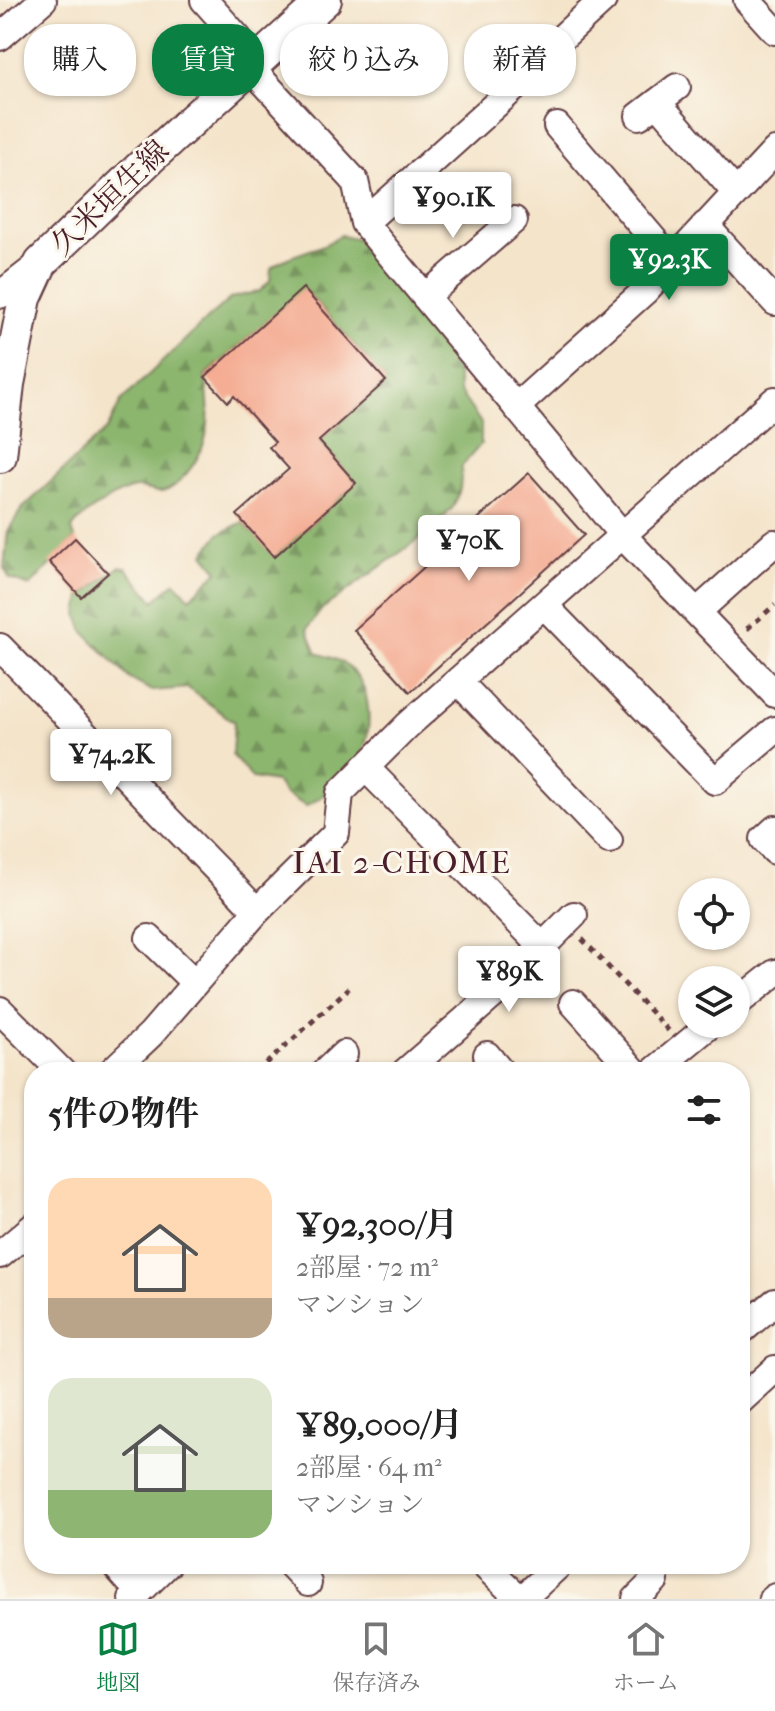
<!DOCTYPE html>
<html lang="ja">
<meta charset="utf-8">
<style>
body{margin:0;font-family:"IM FELL French Canon","Noto Serif JP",serif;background:#f2f2f2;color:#222;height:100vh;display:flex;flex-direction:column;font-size:30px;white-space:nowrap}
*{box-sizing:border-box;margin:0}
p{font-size:26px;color:#767676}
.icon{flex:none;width:44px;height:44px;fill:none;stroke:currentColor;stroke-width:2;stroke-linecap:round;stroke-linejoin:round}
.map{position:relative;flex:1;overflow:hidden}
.details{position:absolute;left:24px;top:1062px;width:726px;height:512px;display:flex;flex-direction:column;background:#fff;border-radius:32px;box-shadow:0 2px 6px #0004}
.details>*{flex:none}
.top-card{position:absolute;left:24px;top:24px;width:728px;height:72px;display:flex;gap:16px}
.tools{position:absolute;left:678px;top:878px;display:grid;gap:16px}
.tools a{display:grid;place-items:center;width:72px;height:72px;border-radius:50%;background:#fff;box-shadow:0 2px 6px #0004;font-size:40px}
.price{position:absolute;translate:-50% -68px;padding:0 18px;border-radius:8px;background:#fff;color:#222;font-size:26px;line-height:52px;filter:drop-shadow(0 2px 4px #0008)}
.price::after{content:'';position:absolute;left:50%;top:48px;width:24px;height:18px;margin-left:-12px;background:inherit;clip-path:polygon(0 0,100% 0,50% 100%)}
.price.selected{background:#0b8043;color:#fff}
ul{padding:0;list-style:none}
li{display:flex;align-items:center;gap:24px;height:200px;padding:0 24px}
li span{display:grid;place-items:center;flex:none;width:224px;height:160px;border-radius:24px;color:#555}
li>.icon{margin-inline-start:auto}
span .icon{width:96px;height:96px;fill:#fffc;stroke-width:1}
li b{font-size:34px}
h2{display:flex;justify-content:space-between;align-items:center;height:96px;padding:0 24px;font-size:34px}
.chip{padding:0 28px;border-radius:32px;background:#fff;box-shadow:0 2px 6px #0004;font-size:28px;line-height:72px}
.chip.selected{background:#0b8043;color:#fff}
.tab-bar{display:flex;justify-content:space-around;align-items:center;height:112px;border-top:2px solid #e0e0e0;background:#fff;font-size:22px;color:#767676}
.tab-bar a{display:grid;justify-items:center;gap:4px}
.tab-bar .selected{color:#0b8043}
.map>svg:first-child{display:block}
.forest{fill:url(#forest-firs);stroke:#6b6a4c;stroke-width:2}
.building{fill:#f4ab92}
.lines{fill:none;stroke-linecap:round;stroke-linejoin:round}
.minor-casing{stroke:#643d43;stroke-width:30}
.major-casing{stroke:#643d43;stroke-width:36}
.path{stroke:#643d43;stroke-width:5;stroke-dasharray:6 6;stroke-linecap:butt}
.minor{stroke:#fff;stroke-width:26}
.major{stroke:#fff;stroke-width:32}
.labels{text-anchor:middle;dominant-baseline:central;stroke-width:6;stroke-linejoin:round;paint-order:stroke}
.street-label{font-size:30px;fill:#4a1f2b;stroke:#fbf7ec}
.neighbourhood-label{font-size:32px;letter-spacing:2px;fill:#4a1f2b;stroke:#fbf7ec}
</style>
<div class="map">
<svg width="775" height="1599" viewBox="0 0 775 1599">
<defs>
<pattern id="forest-firs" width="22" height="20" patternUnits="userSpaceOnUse" patternTransform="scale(2)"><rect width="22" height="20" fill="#8cb66e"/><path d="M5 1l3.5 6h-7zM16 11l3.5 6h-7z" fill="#74935b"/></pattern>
</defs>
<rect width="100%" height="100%" fill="#fbf7ec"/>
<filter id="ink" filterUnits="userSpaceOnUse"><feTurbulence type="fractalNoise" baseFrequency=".0125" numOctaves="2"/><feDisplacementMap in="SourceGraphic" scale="16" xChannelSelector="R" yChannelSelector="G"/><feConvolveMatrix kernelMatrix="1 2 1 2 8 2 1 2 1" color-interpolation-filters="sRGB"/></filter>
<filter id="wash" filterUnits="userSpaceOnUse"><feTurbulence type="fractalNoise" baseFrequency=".006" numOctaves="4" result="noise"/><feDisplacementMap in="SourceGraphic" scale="32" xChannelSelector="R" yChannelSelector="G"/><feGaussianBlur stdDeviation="1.8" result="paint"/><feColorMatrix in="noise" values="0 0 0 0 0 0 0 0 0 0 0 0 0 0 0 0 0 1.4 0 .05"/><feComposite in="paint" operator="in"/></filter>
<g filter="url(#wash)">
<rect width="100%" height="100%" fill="#f4e4ca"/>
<!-- forest -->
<path class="forest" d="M341,235L358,239L369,247L456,359L459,391L481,423V444L462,466L460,489L454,506L434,528L322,609L307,629L317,653C326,656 339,659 346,665C361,677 366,690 368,708C373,756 347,784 306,806L284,793L276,782L252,778L232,755L234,722L188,688L152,691L130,679L84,632L78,615L81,597L119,567L126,568L154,601L175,582L190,598L218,571L204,554L219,534L243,522L275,556L356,483L319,441L386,381L304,289L205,376C211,413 212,444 186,474C179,481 173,490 162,492C154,493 146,488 138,488C124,487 77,517 72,529L75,538L30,586L10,579L4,568L8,531L21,510L108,428L121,401L206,320L231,298L260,291L270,281L271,268C292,251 319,252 341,235Z"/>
<g id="blocks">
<!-- building -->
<path class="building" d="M303,288L386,381L319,441L356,483L274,557L237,515L289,469L269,447L275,442L234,396L228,402L205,377Z
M529,473L584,535L410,692L354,630Z
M75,538L108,573L81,597L49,562Z"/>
</g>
</g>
<g filter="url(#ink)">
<use href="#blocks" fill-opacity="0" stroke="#643d43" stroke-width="2"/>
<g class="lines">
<!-- minor casing -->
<g class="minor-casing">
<path id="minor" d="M204,0L238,38L260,78L355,181L364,223L624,537L775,694
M747,0L775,31
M0,37L43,0
M555,44L603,0
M657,102L736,193
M639,116L677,87
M557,126L672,261
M364,223L524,79
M705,225L775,302
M0,295L41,263
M425,297L514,220
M516,407L646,290L775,151
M545,606L715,781L775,730
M697,612L774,543
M0,647L257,911
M458,681L609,840
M365,767L542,946
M775,829L764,839L775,851
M149,938L195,983
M573,1003L635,1072
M736,1004L775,973
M0,1010L62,1072
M487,1055L501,1072
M111,1072L151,1034L257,911L336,833L340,793L408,725L775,400
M325,1072L344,1054
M405,1072L499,990L574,915
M653,1072L711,1024
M0,1255L34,1226
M740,1332L775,1302
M740,1401L775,1369
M114,1564L139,1592
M290,1564L308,1583
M483,1564L520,1599
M132,1599L168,1564
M522,1599L560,1564
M636,1599L655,1580
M772,1599L775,1597"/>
</g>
<!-- major casing -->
<g class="major-casing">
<path id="major" d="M0,456L8,384L25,298L41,263L149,159L325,0"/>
</g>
<!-- path -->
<path class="path" d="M747,629L775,605
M582,939L669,1031
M257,1072L349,988"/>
<!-- minor -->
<use href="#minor" class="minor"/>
<!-- major -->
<use href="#major" class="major"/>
</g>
</g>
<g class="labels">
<!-- street labels -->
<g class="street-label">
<text transform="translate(110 198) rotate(-44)">久米垣生線</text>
</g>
<!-- neighbourhood labels -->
<g class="neighbourhood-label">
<text x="402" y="862">IAI 2-CHOME</text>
</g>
</g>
</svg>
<div class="tools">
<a><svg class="icon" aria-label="locate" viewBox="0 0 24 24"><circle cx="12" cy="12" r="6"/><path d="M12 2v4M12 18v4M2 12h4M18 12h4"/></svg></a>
<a><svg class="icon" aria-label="layers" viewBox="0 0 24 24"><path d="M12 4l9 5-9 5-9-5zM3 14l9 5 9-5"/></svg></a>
</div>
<b class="price" style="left:453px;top:240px">¥90.1K</b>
<b class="price selected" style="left:669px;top:302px">¥92.3K</b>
<b class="price" style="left:469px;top:583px">¥70K</b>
<b class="price" style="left:111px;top:797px">¥74.2K</b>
<b class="price" style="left:509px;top:1014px">¥89K</b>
<div class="top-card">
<a class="chip">購入</a>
<a class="chip selected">賃貸</a>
<a class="chip">絞り込み</a>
<a class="chip">新着</a>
</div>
<section class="details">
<h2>5件の物件<svg class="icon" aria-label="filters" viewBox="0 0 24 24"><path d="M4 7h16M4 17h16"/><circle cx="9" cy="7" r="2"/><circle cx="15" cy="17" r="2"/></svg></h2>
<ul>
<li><span style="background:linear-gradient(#ffd9b3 75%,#b9a48a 0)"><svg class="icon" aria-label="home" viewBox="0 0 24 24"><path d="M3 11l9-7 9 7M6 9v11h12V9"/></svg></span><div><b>¥92,300/月</b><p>2部屋 · 72 m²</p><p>マンション</p></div></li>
<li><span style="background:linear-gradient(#dfe7d0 70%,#8fb573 0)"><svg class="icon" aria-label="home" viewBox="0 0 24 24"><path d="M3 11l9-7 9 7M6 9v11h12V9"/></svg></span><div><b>¥89,000/月</b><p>2部屋 · 64 m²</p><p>マンション</p></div></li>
</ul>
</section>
</div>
<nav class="tab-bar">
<a class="selected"><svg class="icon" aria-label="map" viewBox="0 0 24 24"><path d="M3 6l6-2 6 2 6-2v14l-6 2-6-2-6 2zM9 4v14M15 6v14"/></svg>地図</a>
<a><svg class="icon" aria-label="saved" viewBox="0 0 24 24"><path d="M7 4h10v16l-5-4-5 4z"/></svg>保存済み</a>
<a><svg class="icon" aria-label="home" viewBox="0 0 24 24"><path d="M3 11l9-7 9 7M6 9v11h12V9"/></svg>ホーム</a>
</nav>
